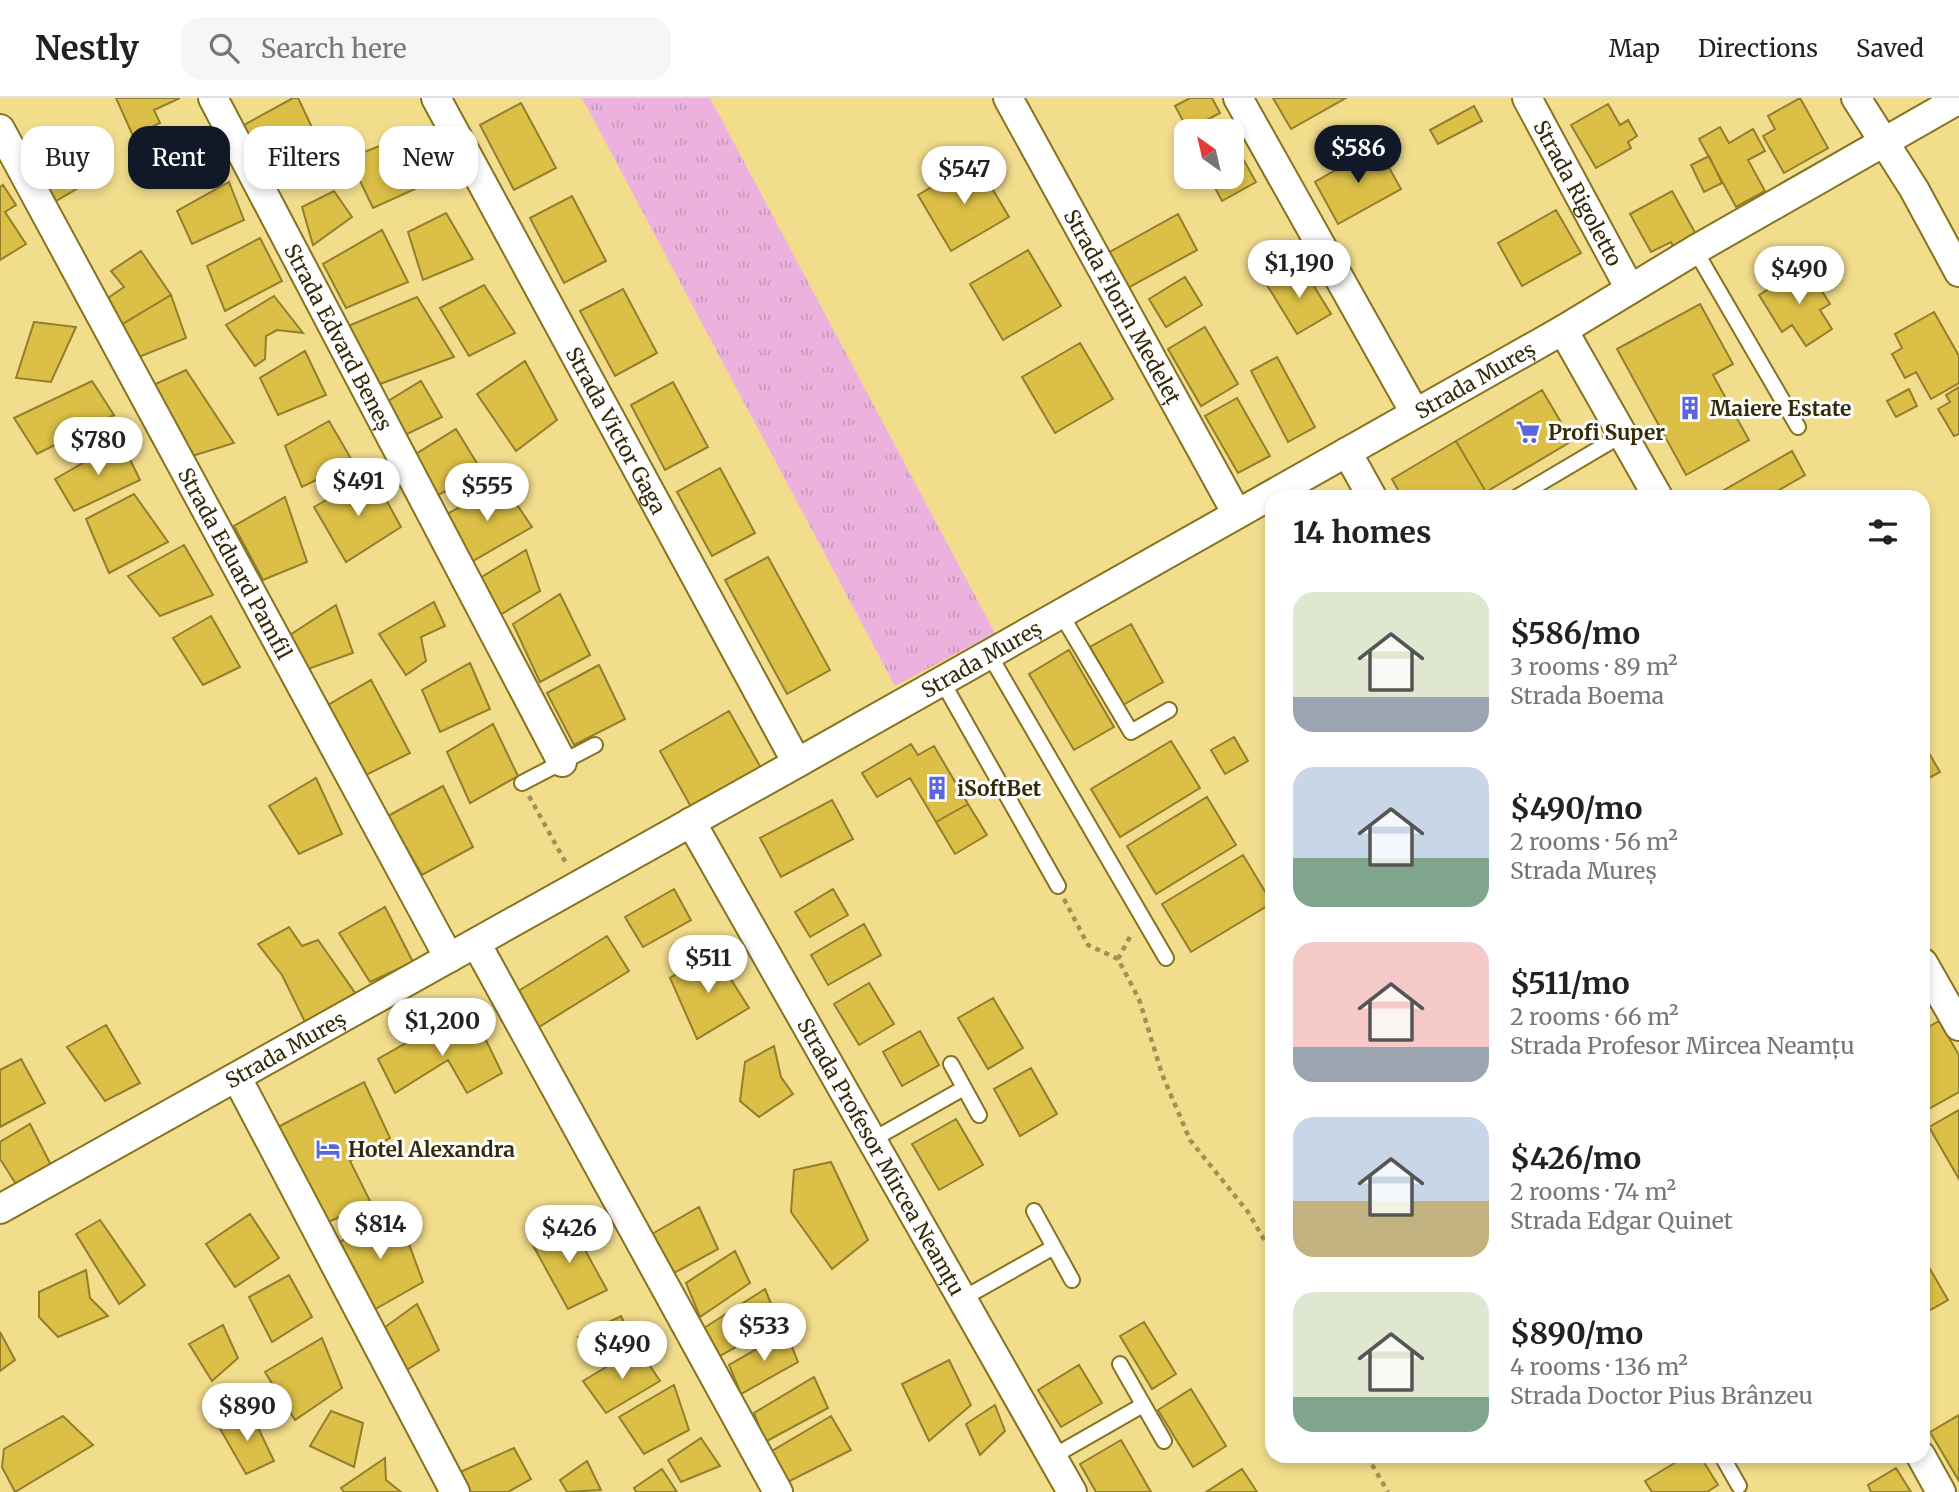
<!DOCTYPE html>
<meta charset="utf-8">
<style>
body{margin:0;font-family:Merriweather,serif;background:#f6f6f6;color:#222;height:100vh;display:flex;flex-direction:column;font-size:26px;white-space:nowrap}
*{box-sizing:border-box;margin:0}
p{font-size:23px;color:#767676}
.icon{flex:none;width:38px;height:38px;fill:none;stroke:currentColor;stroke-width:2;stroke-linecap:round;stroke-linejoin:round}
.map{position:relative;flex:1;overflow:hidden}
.details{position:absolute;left:1265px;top:392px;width:665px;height:973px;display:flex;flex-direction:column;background:#fff;border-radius:21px;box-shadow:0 4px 10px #0003}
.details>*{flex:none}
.hud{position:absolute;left:21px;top:28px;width:665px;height:63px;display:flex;gap:14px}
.needle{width:46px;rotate:326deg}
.controls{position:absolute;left:1174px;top:21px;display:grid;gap:14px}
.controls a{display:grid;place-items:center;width:70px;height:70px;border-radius:14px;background:#fff;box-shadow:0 4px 10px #0003;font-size:35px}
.price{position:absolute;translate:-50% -60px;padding:0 16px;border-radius:24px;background:#fff;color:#222;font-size:23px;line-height:46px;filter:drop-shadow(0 2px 4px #0008)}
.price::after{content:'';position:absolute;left:50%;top:42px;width:21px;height:16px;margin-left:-10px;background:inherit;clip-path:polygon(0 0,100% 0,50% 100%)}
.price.selected{background:#111827;color:#fff}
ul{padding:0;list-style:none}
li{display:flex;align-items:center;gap:21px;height:175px;padding:0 28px}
li span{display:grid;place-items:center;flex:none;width:196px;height:140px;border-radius:21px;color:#555}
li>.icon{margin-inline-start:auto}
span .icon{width:84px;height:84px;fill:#fffc;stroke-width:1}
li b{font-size:30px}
h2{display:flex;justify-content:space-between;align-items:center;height:84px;padding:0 28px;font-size:30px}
.tag{padding:0 24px;border-radius:21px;background:#fff;box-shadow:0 4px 10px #0003;font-size:24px;line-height:63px}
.tag.selected{background:#111827;color:#fff}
header{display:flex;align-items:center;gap:42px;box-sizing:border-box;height:98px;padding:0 35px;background:#fff;border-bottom:2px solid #e0e0e0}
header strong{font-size:33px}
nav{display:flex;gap:38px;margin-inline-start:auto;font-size:24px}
.search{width:490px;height:63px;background:#f6f6f6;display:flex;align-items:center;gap:18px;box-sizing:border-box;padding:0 24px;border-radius:21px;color:#767676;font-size:26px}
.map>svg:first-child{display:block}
.grass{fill:url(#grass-tufts)}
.building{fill:#dbbf46;stroke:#927e2c;stroke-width:2}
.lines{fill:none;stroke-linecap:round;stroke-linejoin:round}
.lane-casing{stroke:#86731e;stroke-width:18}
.street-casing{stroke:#86731e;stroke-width:32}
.path{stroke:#a19155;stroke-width:4.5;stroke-dasharray:5 5;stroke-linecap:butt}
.lane{stroke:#fff;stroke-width:14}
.street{stroke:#fff;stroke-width:28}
.labels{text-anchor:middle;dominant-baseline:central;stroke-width:6;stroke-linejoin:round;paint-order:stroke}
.street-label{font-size:21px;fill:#332a08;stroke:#fefefe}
.poi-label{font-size:21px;font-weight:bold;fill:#332a08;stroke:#fefefe;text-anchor:start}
</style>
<header>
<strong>Nestly</strong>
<div class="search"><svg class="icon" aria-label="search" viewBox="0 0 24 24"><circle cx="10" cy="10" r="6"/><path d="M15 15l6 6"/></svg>Search here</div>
<nav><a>Map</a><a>Directions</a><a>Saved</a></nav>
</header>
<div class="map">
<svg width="1959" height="1394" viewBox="0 0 1959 1394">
<defs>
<pattern id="grass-tufts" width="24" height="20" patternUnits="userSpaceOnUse" patternTransform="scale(1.75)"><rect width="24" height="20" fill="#ecb2dd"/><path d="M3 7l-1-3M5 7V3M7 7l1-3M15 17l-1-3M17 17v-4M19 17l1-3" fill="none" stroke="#cb99bc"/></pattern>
</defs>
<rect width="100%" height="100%" fill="#f2dd8d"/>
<!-- grass -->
<path class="grass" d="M582,0H710L995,535L895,588Z"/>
<!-- building -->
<path class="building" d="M116,0H180L154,12L160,25L133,38Z
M293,0H298L318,42L271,74L242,28Z
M1190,0H1212L1220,15L1188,32L1175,8Z
M1273,0H1346L1291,31Z
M1800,0L1828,50L1784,75L1763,38L1775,31L1768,18Z
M521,5L556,70L514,92L480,27Z
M1608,6L1620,27L1628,22L1637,38L1628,44L1631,50L1596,70L1571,27Z
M1474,8L1482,23L1438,46L1430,32Z
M1720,29L1729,45L1753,31L1765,53L1748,62L1765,93L1736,109L1699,41Z
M410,36L437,81L373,110L349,60Z
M1232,41L1256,84L1222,103L1209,79H1232Z
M1377,48L1401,91L1338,126L1315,84Z
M82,52L97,79L56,103L41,76Z
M1709,58L1722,85L1704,94L1691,67Z
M976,63L1009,119L951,153L918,97Z
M229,84L244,122L192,146L177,113Z
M3,87L16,107L5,114L26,146L0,162V89Z
M334,93L352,119L313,147L302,109Z
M1672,93L1697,138L1674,151L1671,144L1651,154L1630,116Z
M572,98L606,163L564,185L530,120Z
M1556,112L1581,155L1522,188L1498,145Z
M446,115L473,161L423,182L408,134Z
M1178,116L1197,152L1128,190L1108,155Z
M382,132L408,184L346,210L323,166Z
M260,140L282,183L225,213L207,168Z
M1028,152L1061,208L1003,242L970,186Z
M141,153L171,197L121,227L105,202L124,189L111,173Z
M1301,167L1331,216L1297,236L1267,187Z
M1806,168L1830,206L1820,212L1832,231L1806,248L1792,227L1782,234L1759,197Z
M1185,179L1202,207L1166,229L1149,201Z
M484,187L515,235L469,258L440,210Z
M623,191L657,255L615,278L580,213Z
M171,197L186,240L134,261L121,227Z
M274,198L303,235L277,232L266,238L265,261L255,268L226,227Z
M417,199L454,259L380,286L346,229Z
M1700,206L1733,266L1713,277L1749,342L1686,377L1617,251Z
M1934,214L1959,258V285L1931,301L1916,274L1905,280L1892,256L1902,250L1895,236Z
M34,224L76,229L51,284L16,280Z
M1205,229L1238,286L1201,308L1168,251Z
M1080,245L1113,301L1055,335L1022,279Z
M305,253L326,297L278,317L260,280Z
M1277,259L1315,329L1288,344L1251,273Z
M525,263L557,322L516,353L477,296Z
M186,272L234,345L189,359L149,289Z
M92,283L114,317L37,356L14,320Z
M421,283L442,319L401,339L385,305Z
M673,284L708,349L665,372L631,307Z
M1959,289V336L1954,338L1938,311L1950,304L1946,297Z
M1909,291L1917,308L1896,319L1887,303Z
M1542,292L1572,343L1486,394L1456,343Z
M1237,300L1270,358L1238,375L1205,318Z
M329,323L353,364L302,389L285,348Z
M456,331L483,375L436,398L416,356Z
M121,343L140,382L74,413L55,381Z
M1456,343L1486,394L1478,399H1402L1392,381Z
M1792,353L1805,377L1767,399H1712Z
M720,370L755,435L712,458L677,394Z
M372,376L401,429L346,464L314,409Z
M503,386L532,429L466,467L445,417Z
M134,396L168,444L109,475L86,421Z
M285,399L307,464L263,482L234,428Z
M184,447L213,497L160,518L128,478Z
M526,452L540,493L500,517L480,480Z
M768,459L830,572L787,596L725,482Z
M560,496L590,557L540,584L513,526Z
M434,504L445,528L421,539L426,563L406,577L379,536Z
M336,507L353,555L305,572L290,537Z
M211,518L240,569L203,587L173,540Z
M1131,526L1163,584L1123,607L1090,549Z
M1069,552L1114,629L1074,652L1029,576Z
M470,565L490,611L440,634L422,592Z
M599,567L625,621L574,647L547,595Z
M371,582L410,655L364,678L328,607Z
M729,613L761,670L691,709L660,653Z
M493,626L518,678L470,705L447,654Z
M1234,639L1248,663L1225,676L1211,652Z
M1171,643L1200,690L1120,739L1091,691Z
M1923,645L1940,674L1923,683Z
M911,646L918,657L934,648L968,706L936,724L910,680L877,699L862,675Z
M316,680L342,736L299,756L269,708Z
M443,688L473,749L422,777L388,718Z
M1207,699L1236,747L1156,796L1127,748Z
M832,702L853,741L781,779L760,740Z
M968,706L987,737L955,756L936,724Z
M1243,757L1272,805L1191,854L1162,806Z
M674,791L691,822L643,849L625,819Z
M833,791L848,817L810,839L795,814Z
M385,809L413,864L370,884L339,835Z
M864,826L881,857L828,887L811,857Z
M289,829L302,848L318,842L358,899L306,926L282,877L258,846Z
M607,838L629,873L531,934L512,897Z
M713,853L749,910L697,941L670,880Z
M869,885L894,926L859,947L834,906Z
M993,900L1023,950L988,971L958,920Z
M1939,923L1959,957V994L1923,1014V932Z
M106,927L140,985L105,1003L67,949Z
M438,927L484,938L502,975L467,995L448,962L395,995L378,961Z
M920,933L939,967L902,988L883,954Z
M774,948L781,979L793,996L759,1019L740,1003L745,964Z
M21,961L45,1005L0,1029V972Z
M1031,970L1057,1016L1020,1038L994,991Z
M364,984L390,1040L350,1063L371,1105L324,1126L276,1030Z
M1959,1012V1081L1929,1029Z
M956,1021L983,1067L939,1092L912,1046Z
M30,1026L52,1069L16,1086L0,1061V1044Z
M831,1064L868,1142L832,1171L791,1114L794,1072Z
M699,1109L718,1151L674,1175L652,1136Z
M396,1111L423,1184L372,1213L333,1148Z
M250,1116L279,1160L235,1189L206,1146Z
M100,1122L145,1187L119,1206L76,1136Z
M569,1123L607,1192L568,1211L531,1144Z
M735,1153L750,1185L700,1219L686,1185Z
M1923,1159L1948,1202L1923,1216Z
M86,1172L90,1200L108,1218L58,1239L39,1219V1194Z
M289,1177L312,1219L272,1244L249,1199Z
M765,1191L779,1225L718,1259L704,1230Z
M417,1206L439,1252L400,1276L381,1232Z
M621,1218L633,1243L593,1263L578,1239Z
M1144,1224L1176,1276L1152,1291L1120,1238Z
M223,1227L238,1260L212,1283L189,1246Z
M0,1234L15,1262L0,1273Z
M786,1234L798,1264L741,1296L729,1267Z
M322,1240L342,1290L295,1322L265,1274Z
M638,1250L660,1283L606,1315L583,1283Z
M949,1262L971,1307L929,1343L902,1286Z
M1079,1267L1102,1305L1061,1329L1038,1292Z
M814,1279L828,1310L765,1344L754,1315Z
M674,1287L689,1332L644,1356L619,1319Z
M1191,1291L1226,1348L1193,1369L1158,1312Z
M995,1307L1005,1333L980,1357L966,1326Z
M331,1313L363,1325L354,1369L310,1348Z
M251,1315L274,1363L246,1376L219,1329Z
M1959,1317V1383L1930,1334Z
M63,1318L93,1347L15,1394L2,1369L4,1351Z
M831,1318L851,1352L786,1385L772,1353Z
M701,1340L720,1368L681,1384L668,1362Z
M1121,1342L1151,1394H1096L1080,1366Z
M514,1350L531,1381L508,1394H469L460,1374Z
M1686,1358H1700L1718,1387L1707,1394H1652L1645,1383Z
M385,1360L386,1382L401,1394H344L341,1390Z
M587,1363L601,1392L567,1394L560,1382Z
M1896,1370L1911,1394H1871L1868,1387Z
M662,1371L677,1394H636L634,1390Z
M1242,1371L1257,1394H1206Z"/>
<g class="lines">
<!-- lane casing -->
<g class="lane-casing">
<path id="lane" d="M1695,152L1798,329
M1517,399L1622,337
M1061,516L1131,634L1169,612
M989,556L1166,860
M942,583L1058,788
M522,685L595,647
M951,966L979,1017
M872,1042L964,990
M1034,1113L1072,1182
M962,1201L1054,1149
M1120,1266L1164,1343
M1722,1358L1739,1388
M1052,1359L1143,1307"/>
</g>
<!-- street casing -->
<g class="street-casing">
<g id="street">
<path id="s1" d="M213,0L562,664"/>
<path id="s2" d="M436,0L797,665"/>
<path id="s3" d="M1008,0L1237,416"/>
<path d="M1238,0L1415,315"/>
<path id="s4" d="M1527,0L1630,191"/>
<path d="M1856,0L1914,91L1959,174"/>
<path id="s5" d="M0,31L449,860"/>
<path d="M1563,232L1658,399"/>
<path d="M1347,354L1372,399"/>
<path id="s6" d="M691,724L1072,1394"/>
<path d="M476,845L778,1394"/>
<path d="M1923,865L1959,928"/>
<path d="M237,980L455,1394"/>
<path id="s7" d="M0,1111L797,665L1563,232L1695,152L1959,1"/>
<path d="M1921,1358L1941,1394"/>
</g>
</g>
<!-- path -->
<path class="path" d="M529,698L567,767
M1064,801L1088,847L1118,861L1139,901L1162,976L1190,1042L1248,1114L1272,1155
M1118,861L1131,837
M1367,1358L1388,1394"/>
<!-- lane -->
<use href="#lane" class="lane"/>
<!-- street -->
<use href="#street" class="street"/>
</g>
<!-- icons -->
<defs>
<g id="building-bare" transform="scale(1.89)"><path d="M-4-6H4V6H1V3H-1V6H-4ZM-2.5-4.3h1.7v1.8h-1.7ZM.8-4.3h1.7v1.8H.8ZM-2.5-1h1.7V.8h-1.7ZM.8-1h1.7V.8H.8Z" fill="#5b65dd" stroke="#fefefe" stroke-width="2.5" paint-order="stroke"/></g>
<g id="supermarket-bare" transform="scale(1.89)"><path d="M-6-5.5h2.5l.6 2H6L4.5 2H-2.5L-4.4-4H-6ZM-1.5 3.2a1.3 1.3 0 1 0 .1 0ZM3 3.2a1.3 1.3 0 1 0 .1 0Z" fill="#5b65dd" stroke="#fefefe" stroke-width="2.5" paint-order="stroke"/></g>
<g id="hotel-bare" transform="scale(1.89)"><path d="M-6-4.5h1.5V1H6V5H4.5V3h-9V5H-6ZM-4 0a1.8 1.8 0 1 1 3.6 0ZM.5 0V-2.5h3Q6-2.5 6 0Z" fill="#5b65dd" stroke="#fefefe" stroke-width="2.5" paint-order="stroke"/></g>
</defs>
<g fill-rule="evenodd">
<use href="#building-bare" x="1690" y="310"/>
<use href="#supermarket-bare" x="1528" y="334"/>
<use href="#building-bare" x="937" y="690"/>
<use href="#hotel-bare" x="328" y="1051"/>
</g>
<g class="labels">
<!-- street labels -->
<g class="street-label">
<text stroke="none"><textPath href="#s4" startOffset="108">Strada Rigoletto</textPath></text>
<text stroke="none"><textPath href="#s3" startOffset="238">Strada Florin Medeleț</textPath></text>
<text stroke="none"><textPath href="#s1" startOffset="270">Strada Edvard Beneș</textPath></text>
<text stroke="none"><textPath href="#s7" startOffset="1692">Strada Mureș</textPath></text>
<text stroke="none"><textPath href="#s2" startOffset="378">Strada Victor Gaga</textPath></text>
<text stroke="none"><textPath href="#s5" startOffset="494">Strada Eduard Pamfil</textPath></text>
<text stroke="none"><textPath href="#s7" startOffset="1125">Strada Mureș</textPath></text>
<text stroke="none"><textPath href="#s7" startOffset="327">Strada Mureș</textPath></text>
<text stroke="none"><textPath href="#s6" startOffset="385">Strada Profesor Mircea Neamțu</textPath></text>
</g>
<!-- poi labels -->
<g class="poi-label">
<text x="1710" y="310">Maiere Estate</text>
<text x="1548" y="334">Profi Super</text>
<text x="957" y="690">iSoftBet</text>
<text x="348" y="1051">Hotel Alexandra</text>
</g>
</g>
</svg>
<div class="controls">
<a><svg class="needle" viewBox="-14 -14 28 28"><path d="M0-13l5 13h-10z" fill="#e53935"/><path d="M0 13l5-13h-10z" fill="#767676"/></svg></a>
</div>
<b class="price selected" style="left:1358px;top:87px">$586</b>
<b class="price" style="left:964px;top:108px">$547</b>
<b class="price" style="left:1299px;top:202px">$1,190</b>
<b class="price" style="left:1799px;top:208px">$490</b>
<b class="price" style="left:98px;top:379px">$780</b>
<b class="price" style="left:358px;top:420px">$491</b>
<b class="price" style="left:487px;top:425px">$555</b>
<b class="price" style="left:708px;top:897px">$511</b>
<b class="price" style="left:442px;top:960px">$1,200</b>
<b class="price" style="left:380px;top:1163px">$814</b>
<b class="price" style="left:569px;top:1167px">$426</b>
<b class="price" style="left:764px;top:1265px">$533</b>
<b class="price" style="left:622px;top:1283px">$490</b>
<b class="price" style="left:247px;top:1345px">$890</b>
<div class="hud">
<a class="tag">Buy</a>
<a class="tag selected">Rent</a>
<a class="tag">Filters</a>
<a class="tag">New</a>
</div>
<section class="details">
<h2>14 homes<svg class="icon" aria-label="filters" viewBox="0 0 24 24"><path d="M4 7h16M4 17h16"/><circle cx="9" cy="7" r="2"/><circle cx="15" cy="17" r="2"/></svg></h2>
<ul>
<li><span style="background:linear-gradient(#dfe7d0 75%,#9aa5b1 0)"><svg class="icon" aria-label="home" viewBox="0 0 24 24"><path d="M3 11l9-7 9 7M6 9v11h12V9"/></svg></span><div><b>$586/mo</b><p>3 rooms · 89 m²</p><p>Strada Boema</p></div></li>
<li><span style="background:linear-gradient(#c9d6e8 65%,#7fa58c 0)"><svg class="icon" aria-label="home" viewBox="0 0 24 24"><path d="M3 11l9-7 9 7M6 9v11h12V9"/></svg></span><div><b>$490/mo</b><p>2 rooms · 56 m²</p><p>Strada Mureș</p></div></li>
<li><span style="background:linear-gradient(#f6c9c9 75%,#9aa5b1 0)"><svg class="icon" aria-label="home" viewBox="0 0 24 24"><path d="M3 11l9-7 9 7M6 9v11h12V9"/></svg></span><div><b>$511/mo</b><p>2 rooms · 66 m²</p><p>Strada Profesor Mircea Neamțu</p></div></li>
<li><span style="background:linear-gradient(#c9d6e8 60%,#c2b280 0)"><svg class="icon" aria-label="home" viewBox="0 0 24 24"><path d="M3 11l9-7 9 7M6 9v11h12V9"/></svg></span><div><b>$426/mo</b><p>2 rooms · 74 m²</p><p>Strada Edgar Quinet</p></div></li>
<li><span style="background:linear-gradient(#dfe7d0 75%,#7fa58c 0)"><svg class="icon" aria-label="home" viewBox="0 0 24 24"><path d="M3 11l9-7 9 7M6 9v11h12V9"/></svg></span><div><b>$890/mo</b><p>4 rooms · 136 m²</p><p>Strada Doctor Pius Brânzeu</p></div></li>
</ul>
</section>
</div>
